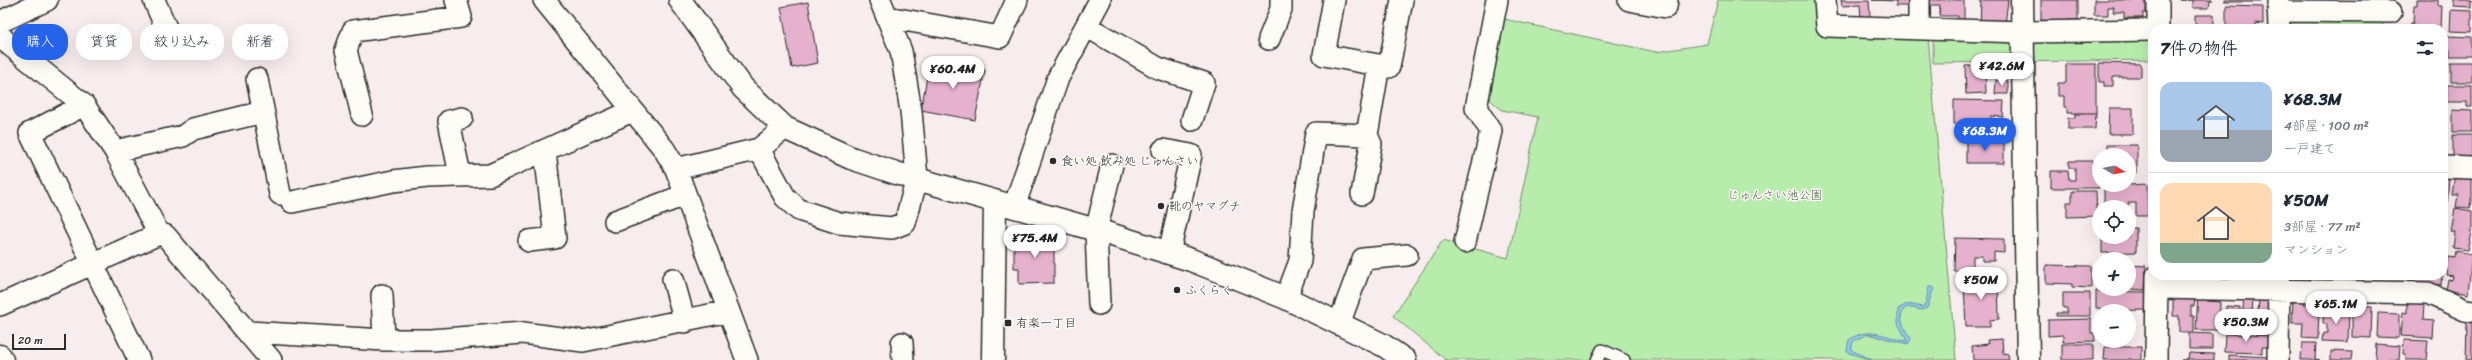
<!DOCTYPE html>
<html lang="ja">
<meta charset="utf-8">
<style>
body{margin:0;font-family:Sriracha,"Klee One",sans-serif;background:#f2f2f3;color:#1f2937;height:100vh;display:flex;flex-direction:column;font-size:15px;white-space:nowrap}
*{box-sizing:border-box;margin:0}
p{font-size:13px;color:#747a83}
.icon{flex:none;width:22px;height:22px;fill:none;stroke:currentColor;stroke-width:2;stroke-linecap:round;stroke-linejoin:round}
.map{position:relative;flex:1;overflow:hidden}
.sheet{position:absolute;left:2148px;top:24px;width:300px;height:256px;display:flex;flex-direction:column;background:#fff;border-radius:16px;box-shadow:0 4px 16px #0002}
.sheet>*{flex:none}
.top-card{position:absolute;left:12px;top:24px;width:380px;height:36px;display:flex;gap:8px}
.needle{width:26px;rotate:100deg}
.controls{position:absolute;left:2092px;top:148px;display:grid;gap:8px}
.controls a{display:grid;place-items:center;width:44px;height:44px;border-radius:50%;background:#fff;box-shadow:0 4px 16px #0002;font-size:20px}
.scale{position:absolute;left:12px;bottom:10px;width:54px;box-sizing:border-box;padding-left:4px;border:2px solid #2b2b2b;border-top:0;font-size:11px;line-height:14px;white-space:nowrap;color:#2b2b2b;-webkit-text-stroke:3px #fdfcf7;paint-order:stroke}
.price{position:absolute;translate:-50% -34px;padding:0 9px;border-radius:14px;background:#fff;color:#222;font-size:13px;line-height:26px;filter:drop-shadow(0 1px 2px #0008)}
.price::after{content:'';position:absolute;left:50%;top:24px;width:12px;height:9px;margin-left:-6px;background:inherit;clip-path:polygon(0 0,100% 0,50% 100%)}
.price.current{background:#2563eb;color:#fff}
ul{padding:0;list-style:none}
li{display:flex;align-items:center;gap:12px;height:100px;padding:0 12px}
li+li{border-top:1px solid #e0e1e3}
li span{display:grid;place-items:center;flex:none;width:112px;height:80px;border-radius:12px;color:#555}
li>.icon{margin-inline-start:auto}
span .icon{width:48px;height:48px;fill:#fffc;stroke-width:1}
li b{font-size:17px}
h2{display:flex;justify-content:space-between;align-items:center;height:48px;padding:0 12px;font-size:17px}
.pill{padding:0 14px;border-radius:16px;background:#fff;box-shadow:0 4px 16px #0002;font-size:14px;line-height:36px}
.pill.current{background:#2563eb;color:#fff}
.map>svg:first-child{display:block}
.green{fill:#b8ecac;stroke:#728c6c}
.water{fill:#8eccef;stroke:#668ca1}
.building{fill:#e5b1cc;stroke:#2b2b2b}
.lines{fill:none;stroke-linecap:round;stroke-linejoin:round}
.service-casing{stroke:#2b2b2b;stroke-width:14}
.minor-casing{stroke:#2b2b2b;stroke-width:24}
.tertiary-casing{stroke:#2b2b2b;stroke-width:25}
.service{stroke:#fdfcf7;stroke-width:11}
.minor{stroke:#fdfcf7;stroke-width:21}
.tertiary{stroke:#fdfcf7;stroke-width:22}
.poi-dot{fill:#2b2b2b;stroke:#fdfcf7;stroke-width:1.5}
.labels{text-anchor:middle;dominant-baseline:central;stroke-width:3;stroke-linejoin:round;paint-order:stroke}
.poi-label{font-size:12px;fill:#2b2b2b;stroke:#fdfcf7;text-anchor:start}
.park-label{font-size:12px;fill:#4e5b4b;stroke:#fdfcf7}
</style>
<div class="map">
<svg width="2472" height="360" viewBox="0 0 2472 360">
<rect width="100%" height="100%" fill="#f8edee"/>
<filter id="ink" filterUnits="userSpaceOnUse"><feTurbulence type="fractalNoise" baseFrequency=".025" numOctaves="2"/><feDisplacementMap in="SourceGraphic" scale="8" xChannelSelector="R" yChannelSelector="G"/><feConvolveMatrix kernelMatrix="1 2 1 2 8 2 1 2 1" color-interpolation-filters="sRGB"/></filter>
<g filter="url(#ink)">
<!-- green -->
<path class="green" d="M1718,0H1817L1819,28L1928,36L1956,360H1446L1393,316L1443,240L1508,258L1538,117L1502,110L1488,98L1504,19L1656,52L1707,44Z
M2287,17L2383,18V29H2287Z
M1933,39H2146L2153,43V60L1933,63Z"/>
<!-- water -->
<path class="water" d="M1929,287H1934L1927,308L1922,310L1907,307L1902,311C1899,322 1905,329 1911,339L1908,344L1868,334L1853,341L1851,350L1872,360L1849,353L1847,350L1849,340C1869,325 1886,338 1907,341L1898,323V309L1907,304L1923,307L1926,302Z"/>
<!-- building -->
<path class="building" d="M1841,0H1869L1870,17L1861,18L1860,5L1842,6Z
M1872,0H1908V6H1896V1Z
M1930,0H1964V21L1958,20V16H1939L1940,5H1930Z
M1981,0H2008L2005,25H1980Z
M2041,0H2078V20H2068V23L2041,20Z
M2094,0H2146V13H2143V18H2124V12H2113L2114,7H2108V15H2094Z
M2180,0H2212V1H2210L2209,8H2193V0Z
M2225,0H2261V2H2225Z
M2417,0H2438V6H2442L2441,29H2410L2411,23H2413L2414,5H2417Z
M2454,0H2472V7L2454,6Z
M808,2L818,63L792,68L781,7Z
M2226,6L2263,7V24L2256,23V29H2226Z
M2451,10L2472,11V32L2450,31Z
M2195,15H2214V29H2195Z
M2447,36L2472,37V56H2450V49H2447Z
M930,60L985,70L975,120L921,110Z
M2451,62H2472V82H2451Z
M2099,63L2141,64V77H2113V86H2104V82H2099Z
M2066,64H2096V113H2067V107H2064V96H2058V83H2066Z
M1985,65L1986,93L1966,94L1965,66Z
M1996,80L2008,81V94H1995Z
M2447,85H2472V107H2467V102H2447Z
M1954,100L2004,101L2003,117L1991,116V125L1954,124Z
M2109,108H2133V134H2108Z
M2453,110L2472,111V132H2453Z
M2075,114H2096L2095,129H2068V118H2075Z
M2453,135H2472V158H2453Z
M1966,140H2004V163H1966Z
M2107,145H2137V172H2129V155H2107Z
M2069,161H2099V188H2051V171H2068L2069,180H2075V168H2069Z
M2455,174L2472,176V202L2470,208L2456,207L2458,195H2452Z
M2443,177L2449,178L2447,208H2443Z
M2129,178L2130,185L2147,184L2148,216H2136V203H2128V207H2110V204H2104V189H2108V185H2129Z
M2072,191H2096L2097,216L2067,217V202H2072Z
M2455,208L2472,211V232L2468,250L2453,248L2455,232H2451Z
M2129,228H2136V252L2102,253V237H2129Z
M1018,236H1054V283L1019,284V268H1014V243L1018,244Z
M1955,238L2004,239V253L1994,252V261H1982V256H1973V272L1954,271Z
M2456,251L2472,254L2468,294L2446,290L2448,279L2451,280L2452,276L2446,275L2449,257L2455,258Z
M2046,265L2091,266V288L2072,287V284L2046,283Z
M2129,265L2146,266L2145,290L2130,289Z
M2176,275H2196V278L2176,277Z
M2207,275H2228V279L2207,278Z
M2252,275H2267V282H2252Z
M2411,275H2442L2441,285L2410,284Z
M1998,276L1999,319L1990,320V327H1966L1964,283H1968V277Z
M2096,291L2146,292V310L2100,311V308H2096Z
M2063,293H2090V316H2056V313H2067V308H2063Z
M2173,293L2195,294L2194,306H2191V316H2194V332H2179V316H2173Z
M2198,293L2207,294V301L2220,302L2219,330H2196Z
M2244,297L2253,298L2252,315H2250L2249,319H2242Z
M2293,299H2305L2304,304H2319L2318,339L2302,338L2303,323H2292Z
M2259,300H2271V330H2245V321H2254V312H2258Z
M2407,303L2424,304L2423,320L2434,321L2433,338L2401,336L2403,312L2407,313Z
M2226,306L2240,307V332H2226Z
M2352,307H2372L2371,338L2352,337Z
M2324,308L2349,309L2348,342L2322,341L2323,333H2327V324H2323Z
M2378,313L2399,314V338L2377,337Z
M2091,319V333H2094L2095,341L2063,342V335L2048,336V320Z
M2467,322L2472,323V360H2466Z
M2189,333L2212,334V349H2189Z
M2225,334L2270,336V347H2262V353L2224,352Z
M2002,339L2003,353L2008,354L2009,360H1973L1972,346L1988,344L1987,340Z
M2404,340L2428,341L2426,360H2406V354H2403Z
M2102,341H2125V343H2102Z
M2302,343H2316L2315,359L2320,360H2301Z
M2062,344H2093V360H2062Z
M2376,344L2400,346L2399,360H2375Z
M2105,347H2141V360H2104Z
M2331,351L2352,352L2351,360H2331Z
M2189,353L2214,354V360H2181H2188Z
M2229,355L2269,357V360H2229Z"/>
<g class="lines">
<!-- service casing -->
<g class="service-casing">
<path id="service" d="M1597,360L1602,350L1624,360"/>
</g>
<!-- minor casing -->
<g class="minor-casing">
<path id="minor" d="M154,0L170,37
M544,0L664,149L676,169L747,360
M1334,0L1324,55L1389,67L1402,0
M1629,0L1666,7L1667,0
M1825,0L1827,26L2022,32L2153,30
M1919,0V28
M2158,0V29
M2278,0L2279,29
M2278,11L2391,12
M887,17L1000,37L1017,0
M0,22L47,0
M1086,26L1158,68L1204,83L1192,120
M0,34L5,41L84,105L115,151L159,234L165,235L271,360
M1269,39L1281,9V0
M257,79L280,194
M84,105L30,133L139,360
M362,115L346,50L353,31L461,17L456,0
M759,149L785,197L799,210L839,223L892,228L905,223L917,178L911,111L901,51L880,0
M1163,150L1191,155L1169,253
M115,151L183,136L193,129L263,112
M2443,167L2472,168
M676,169L759,149L785,128
M460,175L449,121L462,118
M1362,194L1371,144L1367,135
M292,202L393,181L427,177L490,175L632,111
M1014,207L1058,78L1100,0
M615,221L685,195
M529,241L555,238L545,151
M1465,242L1491,131L1476,108L1497,0
M673,279L685,322
M2157,288L2428,293L2465,310L2472,311
M382,295L384,340
M1286,298L1300,261L1303,211L1316,133L1367,135L1379,65
M1099,304L1096,231L1112,165
M0,305L159,234
M1339,324L1363,259L1407,255
M248,332L384,340H431L523,333L583,341L729,311
M902,343L903,360
M2156,360L2157,275
M2278,360L2279,275"/>
</g>
<!-- tertiary casing -->
<g class="tertiary-casing">
<path id="tertiary" d="M680,0L743,88L785,128L851,158L896,173L1103,232L1191,260L1286,298L1383,345L1405,360
M2022,0L2028,360
M0,356L2,360
M993,360L995,202"/>
</g>
<!-- service -->
<use href="#service" class="service"/>
<!-- minor -->
<use href="#minor" class="minor"/>
<!-- tertiary -->
<use href="#tertiary" class="tertiary"/>
</g>
</g>
<!-- markers -->
<g class="poi-dot">
<circle cx="1053" cy="161" r="4"/>
<circle cx="1161" cy="206" r="4"/>
<circle cx="1177" cy="290" r="4"/>
<rect x="1004" y="319" width="8" height="8" rx="2"/>
</g>
<g class="labels">
<!-- poi labels -->
<g class="poi-label">
<text x="1061" y="161">食い処 飲み処 じゅんさい</text>
<text x="1169" y="206">靴のヤマグチ</text>
<text x="1185" y="290">ふくらく</text>
<text x="1016" y="323">有楽一丁目</text>
</g>
<!-- park labels -->
<g class="park-label">
<text x="1775" y="195">じゅんさい池公園</text>
</g>
</g>
</svg>
<div class="controls">
<a><svg class="needle" viewBox="-14 -14 28 28"><path d="M0-13l5 13h-10z" fill="#e53935"/><path d="M0 13l5-13h-10z" fill="#747a83"/></svg></a>
<a><svg class="icon" aria-label="locate" viewBox="0 0 24 24"><circle cx="12" cy="12" r="6"/><path d="M12 2v4M12 18v4M2 12h4M18 12h4"/></svg></a>
<a>+</a>
<a>−</a>
</div>
<div class="scale">20 m</div>
<b class="price" style="left:2002px;top:87px">¥42.6M</b>
<b class="price" style="left:953px;top:90px">¥60.4M</b>
<b class="price current" style="left:1985px;top:152px">¥68.3M</b>
<b class="price" style="left:1035px;top:259px">¥75.4M</b>
<b class="price" style="left:1981px;top:301px">¥50M</b>
<b class="price" style="left:2336px;top:325px">¥65.1M</b>
<b class="price" style="left:2246px;top:343px">¥50.3M</b>
<div class="top-card">
<a class="pill current">購入</a>
<a class="pill">賃貸</a>
<a class="pill">絞り込み</a>
<a class="pill">新着</a>
</div>
<section class="sheet">
<h2>7件の物件<svg class="icon" aria-label="filters" viewBox="0 0 24 24"><path d="M4 7h16M4 17h16"/><circle cx="9" cy="7" r="2"/><circle cx="15" cy="17" r="2"/></svg></h2>
<ul>
<li><span style="background:linear-gradient(#a9c7e8 60%,#9aa5b1 0)"><svg class="icon" aria-label="home" viewBox="0 0 24 24"><path d="M3 11l9-7 9 7M6 9v11h12V9"/></svg></span><div><b>¥68.3M</b><p>4部屋 · 100 m²</p><p>一戸建て</p></div></li>
<li><span style="background:linear-gradient(#ffd9b3 75%,#7fa58c 0)"><svg class="icon" aria-label="home" viewBox="0 0 24 24"><path d="M3 11l9-7 9 7M6 9v11h12V9"/></svg></span><div><b>¥50M</b><p>3部屋 · 77 m²</p><p>マンション</p></div></li>
</ul>
</section>
</div>
